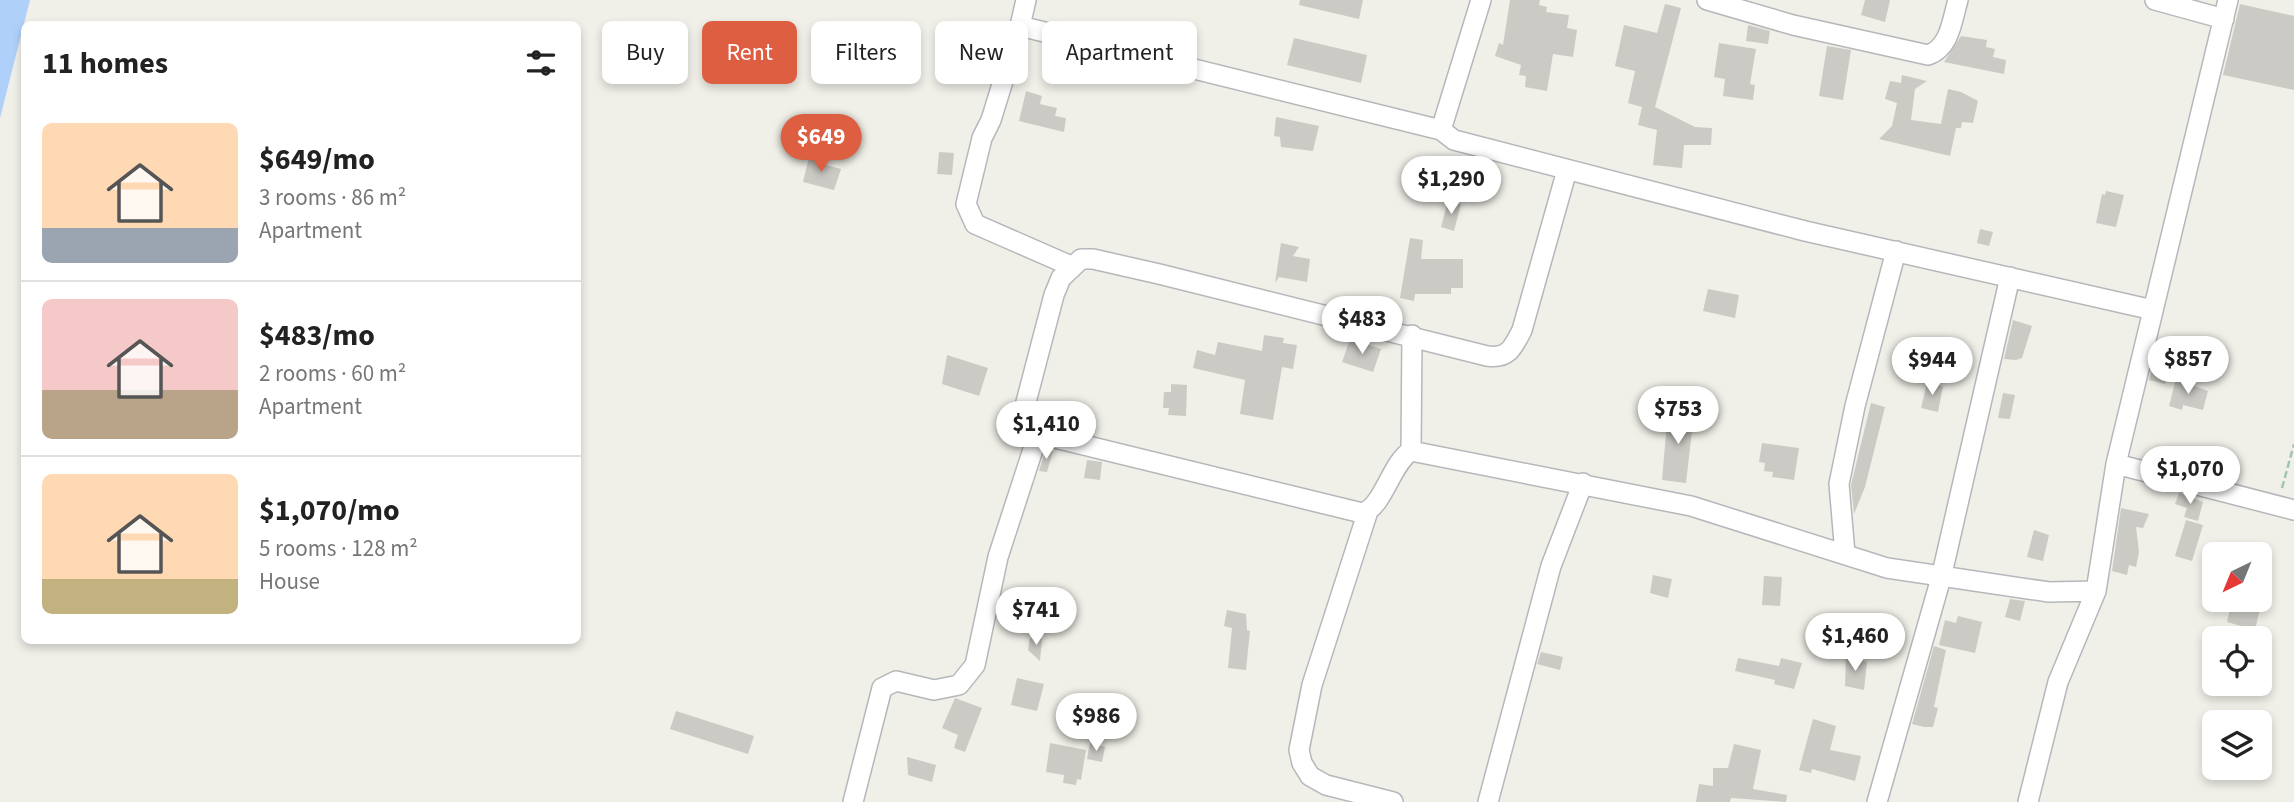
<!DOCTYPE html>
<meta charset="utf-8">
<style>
body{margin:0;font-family:"Source Sans 3",sans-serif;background:#f2f2f2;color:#222;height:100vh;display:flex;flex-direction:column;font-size:26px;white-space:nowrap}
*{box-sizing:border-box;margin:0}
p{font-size:23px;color:#767676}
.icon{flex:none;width:38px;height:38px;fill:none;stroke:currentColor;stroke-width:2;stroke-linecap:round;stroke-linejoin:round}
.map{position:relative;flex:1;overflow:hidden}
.sheet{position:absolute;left:21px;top:21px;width:560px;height:623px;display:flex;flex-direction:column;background:#fff;border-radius:10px;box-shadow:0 4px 10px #0003}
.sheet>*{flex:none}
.top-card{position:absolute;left:602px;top:21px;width:665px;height:63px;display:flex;gap:14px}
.needle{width:46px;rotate:223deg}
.buttons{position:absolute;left:2202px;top:542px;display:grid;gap:14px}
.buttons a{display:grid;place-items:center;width:70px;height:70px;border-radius:10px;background:#fff;box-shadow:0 4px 10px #0003;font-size:35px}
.price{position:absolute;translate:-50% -60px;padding:0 16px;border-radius:24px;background:#fff;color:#222;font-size:23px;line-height:46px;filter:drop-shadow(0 2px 4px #0008)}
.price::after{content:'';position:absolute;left:50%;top:42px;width:21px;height:16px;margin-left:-10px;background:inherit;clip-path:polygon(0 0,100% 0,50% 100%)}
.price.current{background:#de5e41;color:#fff}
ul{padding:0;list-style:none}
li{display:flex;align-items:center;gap:21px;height:175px;padding:0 21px}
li+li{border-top:2px solid #e0e0e0}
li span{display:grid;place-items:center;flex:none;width:196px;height:140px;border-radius:10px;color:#555}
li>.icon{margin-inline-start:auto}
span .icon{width:84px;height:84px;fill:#fffc;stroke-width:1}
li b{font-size:30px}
h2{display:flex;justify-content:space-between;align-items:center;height:84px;padding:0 21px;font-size:30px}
.pill{padding:0 24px;border-radius:10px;background:#fff;box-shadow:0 4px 10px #0003;font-size:24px;line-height:63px}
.pill.current{background:#de5e41;color:#fff}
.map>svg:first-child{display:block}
.water{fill:#afd1f9}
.building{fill:#cccac4}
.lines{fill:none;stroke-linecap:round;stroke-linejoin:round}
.street-casing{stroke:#b5b7bb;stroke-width:22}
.path{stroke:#a0c6af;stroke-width:2.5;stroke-dasharray:7 3.5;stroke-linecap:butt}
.street{stroke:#fff;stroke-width:19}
</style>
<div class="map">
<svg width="2294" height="802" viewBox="0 0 2294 802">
<rect width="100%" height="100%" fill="#f0efe8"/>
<!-- water -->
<path class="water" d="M0,0H30L0,118Z"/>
<!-- building -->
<path class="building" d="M1300,0H1363L1359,19L1299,5Z
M1510,0H1540L1539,5L1547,7L1546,12L1569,15L1567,28L1577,30L1573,57L1553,54L1547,91L1525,87L1526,76L1519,75L1521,65L1495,56L1499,43L1503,45Z
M1865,0H1890L1885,22L1861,15Z
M1665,4L1681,8L1655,107L1695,127L1712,128L1711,145H1684L1682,168L1653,165L1657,130L1638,125L1642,107L1628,103L1635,71L1615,66L1624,25L1657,33Z
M2240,4L2294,16V90L2223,75Z
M1748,25L1770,31L1768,44L1746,41Z
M1961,36L1987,40L1986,47L1995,49L1993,57L2006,60L2004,74L1944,62Z
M1294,38L1367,55L1361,83L1287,65Z
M1719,43L1756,49L1750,84L1755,85L1753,100L1723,96L1725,79L1714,77Z
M1827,46L1851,50L1843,100L1819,96Z
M1902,75L1927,81L1915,89L1911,120L1941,124L1948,89L1961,92L1978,101L1973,123L1962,122L1961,128H1956L1950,156L1879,139L1892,126L1897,103L1885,99L1890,81L1901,83Z
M1026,91L1042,96L1040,104L1057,108L1055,116L1066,118L1064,132L1019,121Z
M1276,117L1319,126L1313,151L1281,147L1280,137L1274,136Z
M939,152L954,153L952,175L937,174Z
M809,157L827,161L826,165L841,169L834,190L803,182Z
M2106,191L2124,195L2116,227L2096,223L2102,194L2105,195Z
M1448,201L1461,204L1454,231L1441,227Z
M1980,229L1993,232L1989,246L1977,243Z
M1410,238L1423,240L1421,259H1463V288H1451V294H1415L1414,301L1400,298Z
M1281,243L1299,247L1293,256L1310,259L1307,282L1279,277L1275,283Z
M1708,289L1739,295L1735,318L1703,311Z
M2013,320L2032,326L2022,358L2016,360L2004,359Z
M1264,335L1284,338L1283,343L1297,345L1293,369L1282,367L1273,420L1240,414L1245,380L1193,368L1197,350L1215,355L1218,342L1262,351Z
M1350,339L1381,349L1373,372L1342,362Z
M947,355L988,368L979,396L942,384Z
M2154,358L2160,360L2158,365L2170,368L2165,384L2149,380Z
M2176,379L2208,391L2203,410L2183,405L2182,410L2169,406Z
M1927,383L1943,386L1938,412L1921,408Z
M1171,384L1187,385L1186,416L1168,415L1169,408H1163L1164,392H1171Z
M2003,393L2015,395L2010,419L1998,418Z
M1871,403L1885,407L1865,487L1854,514L1851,485Z
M1668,410L1694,413L1686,483L1662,480Z
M1762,443L1799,448L1794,480L1772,477L1773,472L1764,471L1765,463L1759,462Z
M1046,449L1053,451L1047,472L1039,471Z
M1087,460L1102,462L1100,480L1084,478Z
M2179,493L2203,502L2198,521L2184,517L2187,508L2175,504Z
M2121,508L2149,514L2143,528L2136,527L2139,552L2136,567L2129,565L2127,575L2112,571Z
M2186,520L2203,525L2192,561L2175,556Z
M2034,530L2049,535L2043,561L2027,557Z
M1653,575L1672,579L1668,598L1650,593Z
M1764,576L1782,577L1780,606L1762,605Z
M2010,599L2025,601L2020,621L2005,617Z
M2232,600H2262L2255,630L2227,622Z
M1227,610L1246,614L1247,630L1250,631L1246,670L1228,668L1232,628L1224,626Z
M1958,616L1982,622L1975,653L1939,645L1945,620L1956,623Z
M1030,638L1042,639L1040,661L1028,650Z
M1934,646L1946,650L1934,707L1938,708L1933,727H1924L1912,724Z
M1541,652L1563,657L1560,670L1537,664Z
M1846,656L1867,662L1864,690L1845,686Z
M1738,658L1779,666L1781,658L1802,663L1794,689L1774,684L1775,680L1735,671Z
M1017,678L1044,684L1037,711L1011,705Z
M955,698L982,708L965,752L954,748L958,735L942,728Z
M676,711L754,736L748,754L670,729Z
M1813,719L1836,726L1830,750L1861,756L1855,781L1812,769L1811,773L1799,770Z
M1050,743L1086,750L1081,780L1077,779L1076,785L1063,783L1064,775L1046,772Z
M1090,743L1105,747L1102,762L1087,759Z
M1734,744L1761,750L1753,789L1787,795L1786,802L1731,798L1730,802H1696L1699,784L1713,786V768H1728Z
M907,757L936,765L932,782L908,775Z"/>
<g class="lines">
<!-- street casing -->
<g class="street-casing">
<path id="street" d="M1026,0L1020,26L1441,130
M1481,0L1441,130L1454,140L1805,231L2153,310
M1707,0L1793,25L1928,55C1950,48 1952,20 1958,0
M2155,0L2224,19
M1020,26L991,120L982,138L966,204L975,224L1071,266
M1567,170L1522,330C1513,348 1508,359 1487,356L1159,274L1093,259H1081L1061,278L1054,295L1020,425L1047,436L1362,513C1383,508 1391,463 1411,451L1691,506L1887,568L2049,592L2096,591
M1411,451L1412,335
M2116,464L2294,510
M1368,511L1312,685L1299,750L1302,763L1310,776L1326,785L1393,802
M1845,554L1839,484L1855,406L1896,251
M853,802L882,688L896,681L934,690L959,685L975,665L998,557L1039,431
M1488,802L1551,566L1583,483
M1877,802L1941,578L2010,277
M2028,802L2058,682L2096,591L2116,464L2228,0"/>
</g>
<!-- path -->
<path class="path" d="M2282,488L2294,444"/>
<!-- street -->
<use href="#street" class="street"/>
</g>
</svg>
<div class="buttons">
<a><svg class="needle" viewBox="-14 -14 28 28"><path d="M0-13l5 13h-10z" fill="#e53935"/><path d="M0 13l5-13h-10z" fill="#767676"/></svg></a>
<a><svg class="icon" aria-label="locate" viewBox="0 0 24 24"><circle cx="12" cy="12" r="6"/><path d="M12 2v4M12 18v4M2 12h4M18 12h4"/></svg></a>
<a><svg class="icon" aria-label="layers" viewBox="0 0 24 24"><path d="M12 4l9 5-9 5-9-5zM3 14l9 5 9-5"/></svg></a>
</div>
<b class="price current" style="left:821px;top:174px">$649</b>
<b class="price" style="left:1451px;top:216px">$1,290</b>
<b class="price" style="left:1362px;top:356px">$483</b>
<b class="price" style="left:2188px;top:396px">$857</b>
<b class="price" style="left:1932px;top:397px">$944</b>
<b class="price" style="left:1678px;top:446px">$753</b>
<b class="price" style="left:1046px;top:461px">$1,410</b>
<b class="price" style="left:2190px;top:506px">$1,070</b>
<b class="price" style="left:1036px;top:647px">$741</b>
<b class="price" style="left:1855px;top:673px">$1,460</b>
<b class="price" style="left:1096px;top:753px">$986</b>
<div class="top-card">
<a class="pill">Buy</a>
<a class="pill current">Rent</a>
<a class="pill">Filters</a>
<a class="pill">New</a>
<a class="pill">Apartment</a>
</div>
<section class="sheet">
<h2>11 homes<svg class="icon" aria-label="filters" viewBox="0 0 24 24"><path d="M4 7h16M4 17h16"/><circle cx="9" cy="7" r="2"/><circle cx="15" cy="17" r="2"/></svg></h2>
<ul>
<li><span style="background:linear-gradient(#ffd9b3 75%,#9aa5b1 0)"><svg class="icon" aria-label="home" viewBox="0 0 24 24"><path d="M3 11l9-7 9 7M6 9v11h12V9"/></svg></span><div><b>$649/mo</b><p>3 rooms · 86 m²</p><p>Apartment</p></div></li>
<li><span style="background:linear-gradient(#f6c9c9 65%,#b9a48a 0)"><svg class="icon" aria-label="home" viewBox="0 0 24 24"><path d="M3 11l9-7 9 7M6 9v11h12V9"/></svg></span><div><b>$483/mo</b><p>2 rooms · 60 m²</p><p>Apartment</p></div></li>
<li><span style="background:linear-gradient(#ffd9b3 75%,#c2b280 0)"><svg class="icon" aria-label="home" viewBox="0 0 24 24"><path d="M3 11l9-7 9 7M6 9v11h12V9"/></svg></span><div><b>$1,070/mo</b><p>5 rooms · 128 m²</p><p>House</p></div></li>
</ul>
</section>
</div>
